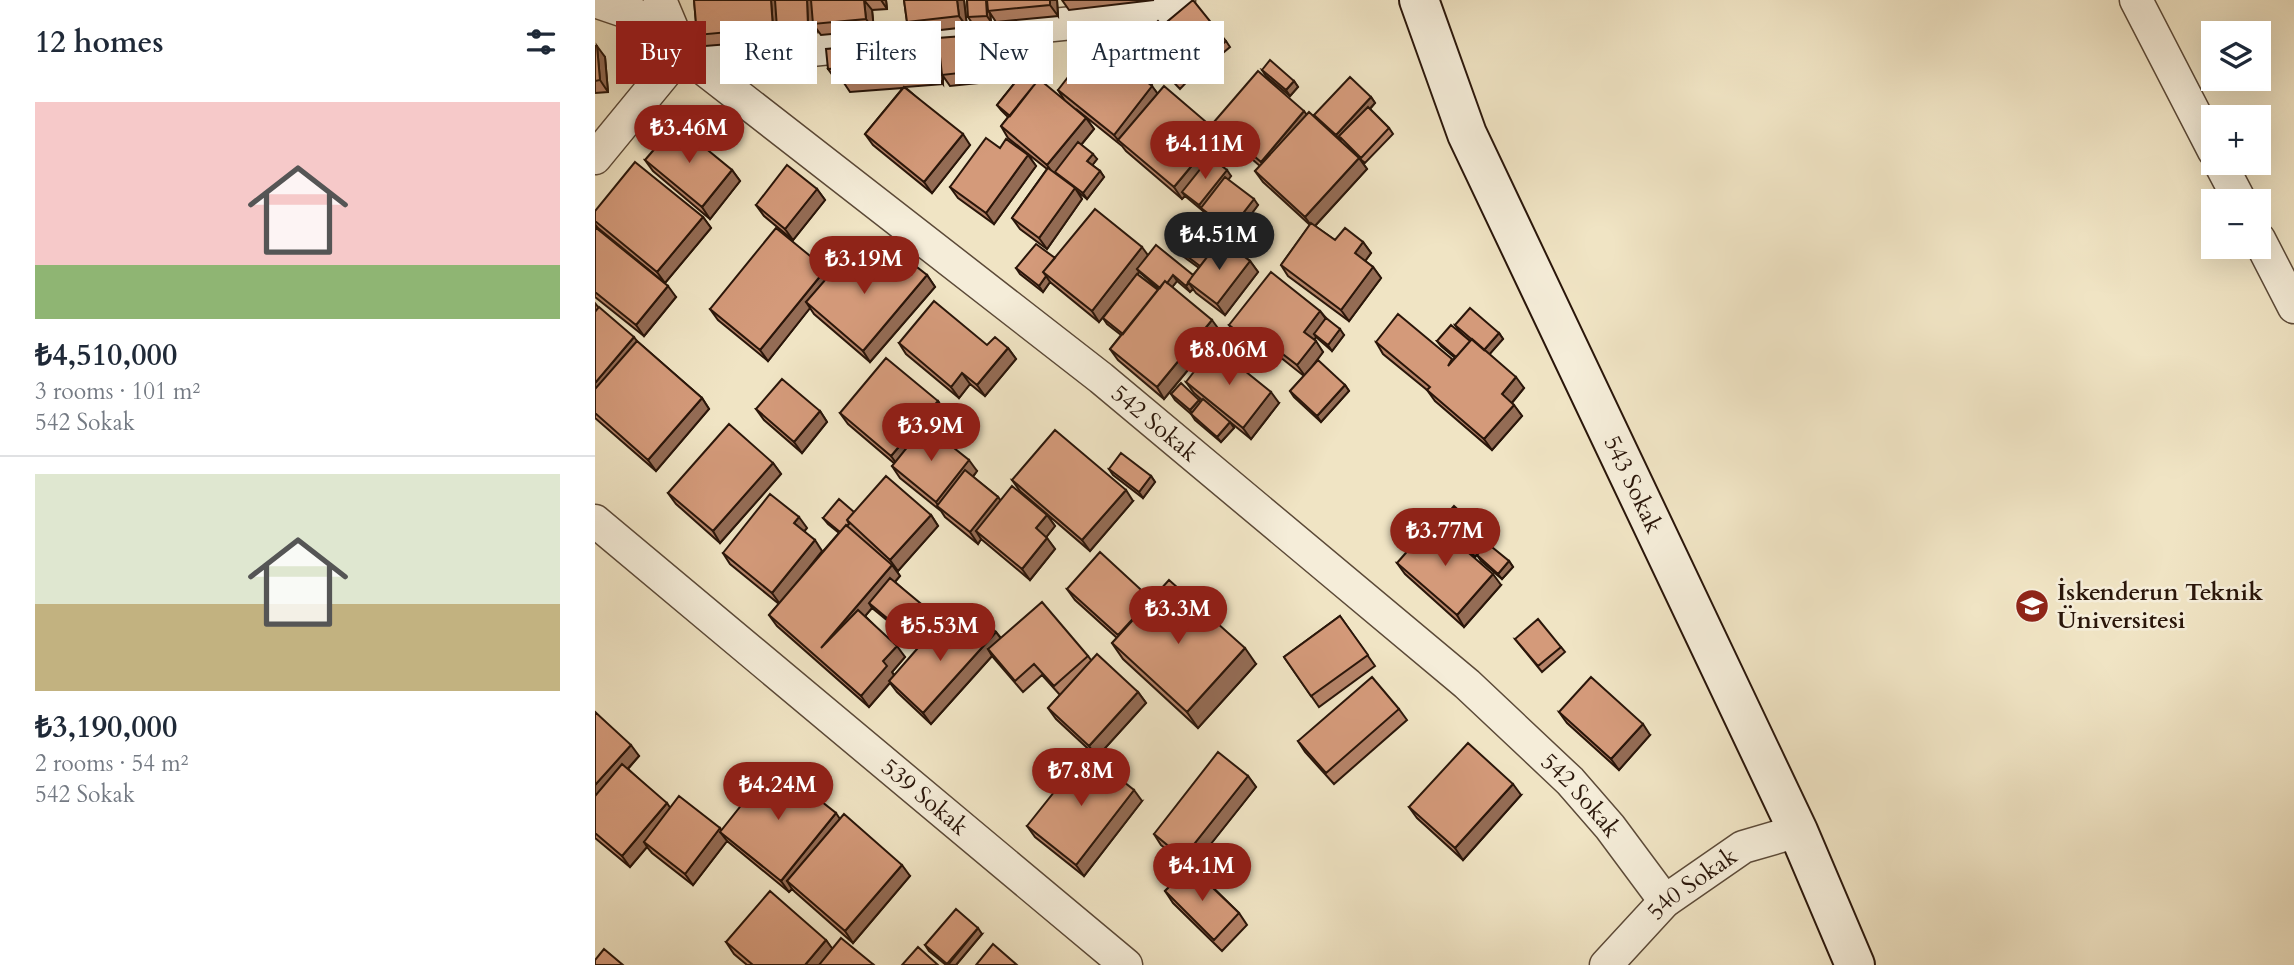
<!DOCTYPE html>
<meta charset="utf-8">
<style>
body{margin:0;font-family:Cardo,serif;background:#f2f2f3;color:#1f2937;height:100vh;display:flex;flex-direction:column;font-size:26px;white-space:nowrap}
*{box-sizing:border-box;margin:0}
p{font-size:23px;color:#747a83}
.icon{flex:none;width:38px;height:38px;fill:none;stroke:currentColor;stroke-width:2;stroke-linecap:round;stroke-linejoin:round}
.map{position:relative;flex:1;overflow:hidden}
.sheet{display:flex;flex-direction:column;background:#fff;width:595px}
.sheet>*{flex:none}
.banner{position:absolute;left:21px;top:21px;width:665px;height:63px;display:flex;gap:14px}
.buttons{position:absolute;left:1606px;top:21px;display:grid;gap:14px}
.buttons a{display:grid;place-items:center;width:70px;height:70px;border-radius:0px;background:#fff;box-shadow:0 7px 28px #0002;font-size:35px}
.price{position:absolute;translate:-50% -60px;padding:0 16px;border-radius:24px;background:#8f2418;color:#fff;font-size:23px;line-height:46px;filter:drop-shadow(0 2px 4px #0008)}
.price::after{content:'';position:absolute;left:50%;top:42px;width:21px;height:16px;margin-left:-10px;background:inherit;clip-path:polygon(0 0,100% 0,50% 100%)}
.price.selected{background:#222;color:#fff}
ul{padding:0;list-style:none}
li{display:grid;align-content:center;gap:14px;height:371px;padding:0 35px}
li+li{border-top:2px solid #e0e1e3}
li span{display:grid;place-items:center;height:217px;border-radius:0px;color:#555}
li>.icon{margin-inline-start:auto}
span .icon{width:126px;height:126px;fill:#fffc;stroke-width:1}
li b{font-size:30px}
h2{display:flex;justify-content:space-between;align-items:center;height:84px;padding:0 35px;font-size:30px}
.tag{padding:0 24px;border-radius:0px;background:#fff;box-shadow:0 7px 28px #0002;font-size:24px;line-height:63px}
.tag.selected{background:#8f2418;color:#fff}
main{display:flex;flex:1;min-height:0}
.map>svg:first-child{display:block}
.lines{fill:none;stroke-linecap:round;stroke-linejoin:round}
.street-casing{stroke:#5c4a38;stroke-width:35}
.secondary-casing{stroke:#2a160a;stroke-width:42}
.street{stroke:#f5edd9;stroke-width:32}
.secondary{stroke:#f5edd9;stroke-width:38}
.wall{fill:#b68469;stroke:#2a160a;stroke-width:2;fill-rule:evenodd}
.shaded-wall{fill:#946c55;stroke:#2a160a;stroke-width:2}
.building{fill:#d49a7a;stroke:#2a160a;stroke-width:2}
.labels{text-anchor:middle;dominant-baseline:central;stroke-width:5;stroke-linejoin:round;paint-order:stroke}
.street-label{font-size:24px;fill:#2a160a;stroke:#f5edd9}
.poi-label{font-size:24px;font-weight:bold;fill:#2a160a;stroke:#f5edd9;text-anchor:start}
</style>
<main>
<section class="sheet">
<h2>12 homes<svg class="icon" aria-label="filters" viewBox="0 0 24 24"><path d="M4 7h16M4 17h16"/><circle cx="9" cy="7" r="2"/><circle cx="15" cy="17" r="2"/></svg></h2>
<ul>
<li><span style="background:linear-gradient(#f6c9c9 75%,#8fb573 0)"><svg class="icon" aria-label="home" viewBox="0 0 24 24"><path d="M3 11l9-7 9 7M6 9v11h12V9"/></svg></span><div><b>₺4,510,000</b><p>3 rooms · 101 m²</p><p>542 Sokak</p></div></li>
<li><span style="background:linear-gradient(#dfe7d0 60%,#c2b280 0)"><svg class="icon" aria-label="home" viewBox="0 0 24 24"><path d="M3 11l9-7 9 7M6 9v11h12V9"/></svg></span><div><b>₺3,190,000</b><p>2 rooms · 54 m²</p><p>542 Sokak</p></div></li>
</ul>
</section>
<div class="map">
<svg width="1699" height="965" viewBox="0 0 1699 965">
<rect width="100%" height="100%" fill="#f0e4c4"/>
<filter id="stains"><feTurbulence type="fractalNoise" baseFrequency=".00286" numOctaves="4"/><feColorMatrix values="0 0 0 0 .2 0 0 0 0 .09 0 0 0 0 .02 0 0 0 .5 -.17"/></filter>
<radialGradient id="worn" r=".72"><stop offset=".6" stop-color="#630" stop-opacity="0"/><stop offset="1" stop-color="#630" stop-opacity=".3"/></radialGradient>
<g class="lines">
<!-- street casing -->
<g class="street-casing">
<g id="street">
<path d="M1541,0L1619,151"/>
<path id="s1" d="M0,1L47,17L87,52L506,378L872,684L975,781L1015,827L1070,901"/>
<path d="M102,62L554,15L584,0"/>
<path d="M0,158L87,52L65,0"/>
<path d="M1625,163L1645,201"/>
<path d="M1664,239L1699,307"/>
<path id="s2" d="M0,521L531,965"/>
<path id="s3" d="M1011,965L1070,901L1148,847L1203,831"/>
</g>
</g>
<!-- secondary casing -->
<g class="secondary-casing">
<g id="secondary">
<path id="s4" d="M824,0L872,134L1203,831L1260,965"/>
</g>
</g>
<!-- street -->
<use href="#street" class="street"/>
<!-- secondary -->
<use href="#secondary" class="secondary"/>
</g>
<!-- wall -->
<path class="wall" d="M99,0H291L292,9L277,10L279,30L226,35L221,28V37L189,39L186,33V40L110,46L102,35Z
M309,0H369L372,27L319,33L312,22Z
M372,0H462L463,16L401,22L395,13L396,22L377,23L373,17Z
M467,0H559L474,10Z
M50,27L54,33L57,62L35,64L31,59Z
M577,27L631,41L635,47L610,68Z
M546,38L603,61L607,66L585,89L568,71L556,85L562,93L632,144L619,160L636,176L633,180L663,205L640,236L610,214L608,211L590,196L587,199L531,151L527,146L481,109L491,118L499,129L486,145L502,159L497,165L505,171L509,177L492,199L482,191L487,199L452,249L425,229L417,218L452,169L413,138L406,126L413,117L406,110L402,105L423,79L355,86L348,76V84L310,87L375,145L337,193L278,145L270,134L308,88L255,92L247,80H241L233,69L344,49L436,65L444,76L432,78L440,84L470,101L463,90L522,58L515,51L511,46L567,66L569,64L550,44Z
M0,46L10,57L13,92L0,93Z
M667,70L699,81L703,87L695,96L671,76Z
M776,97L780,103L775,109L794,128L798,134L770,163L764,158L772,169L720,226L740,240L768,242L776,253L770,261L778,267L786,278L754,321L693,276L686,265L715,225L668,182L660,171L665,166L627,133L619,122L711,114L723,120L719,115Z
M405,148L433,155L441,166L399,224L363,198L355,187Z
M50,160L137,170L145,181L115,219L58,171Z
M222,189L230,200L198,240L169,216L161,205Z
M0,211L108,217L116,228L70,283L3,228L0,224Z
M0,227L81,297L49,336L0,297Z
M632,233L636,239L633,244L655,261L663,272L630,315L601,293L598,289L595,292L582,281L577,287L625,331L569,399L523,360L515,349L526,335L512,324L508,318L540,277L504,322L455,282L448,292L425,274L421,268L460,258L553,255L598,275L604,268L585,254L581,248ZM544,272L564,289L563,290L542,274Z
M277,266L300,274L332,275L340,287L275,362L219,314L215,308L173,361L123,320L115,309L231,269L235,275Z
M0,303L4,308L107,398L114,409L61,471L0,418Z
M725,311L731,318L749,335L737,351L721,337L719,340L728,352L716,368L750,385L754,391L726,422L699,397L695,391L709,376L675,349L668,356L642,336L634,325Z
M860,325L904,333L908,339L894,354L929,388L917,403L927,416L897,450L840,401L832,390L788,354L781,342L858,360L860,358L846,346L842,341H875L864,331Z
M304,343L392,345L413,348L421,359L390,396L375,384L364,398L311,354Z
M591,382L684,403L656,439L635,422L639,428L626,442L600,420L596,414L580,400L576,394L606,402L607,400L599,393Z
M343,401L350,412L336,429L382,471L378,477L403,497L405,500L452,515L460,526L451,537L460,549L435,580L386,539L383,544L350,517L346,511L305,478L297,466L300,464L253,424L245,413Z
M161,409L225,411L232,422L207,453L169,420Z
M178,463L186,474L125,543L81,504L73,493Z
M514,469L556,476L560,482L548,498L518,475Z
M417,480L538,501L495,551L425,491Z
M259,512L336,515L343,526L303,571L299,567L305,576L300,582L341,619L320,643L277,608L270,616L310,657L297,672L299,675L350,645L401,632L406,638L493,656L496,660L543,692L551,703L502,757L461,719L453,708L465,695L447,675L428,692L397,656L336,724L302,692L295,683L274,707L182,626L174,615L184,604L135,564L128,553L212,528L209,531L227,551L209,573L244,533L233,524L228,518Z
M844,523L894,540L880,557L848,529Z
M882,555L914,561L918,567L907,579L886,561Z
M802,563L906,585L869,627L810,574Z
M472,589L556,600L661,664L603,728L528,659L517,643L522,638L480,600Z
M745,616L780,666L724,707L689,657Z
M920,639L966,647L970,652L947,672Z
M804,709L812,720L739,784L710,752L703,741Z
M0,712L44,756L33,769L75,808L126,830L245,819L315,876L258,943L200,892L197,889L194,892L132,841L98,885L57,853L52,847L35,867L0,838Z
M964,712L1055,735L1024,770L972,723Z
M653,776L661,787L597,867L644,913L652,925L627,951L578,903L570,891L594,867L566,845L559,834Z
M926,795L868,860L822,818L814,807Z
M547,801L489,876L440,837L432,826Z
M387,934L361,965H351L334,951L330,945Z
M231,940L237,949L279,965H152L139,954L131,942Z"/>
<!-- shaded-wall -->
<path class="shaded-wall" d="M176,0H183L182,28L186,33V40L178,28Z
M212,0H219L218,24L221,28V37L213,25Z
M269,0L277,10L279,30L271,19Z
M286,0H291L292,9Z
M362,0H369L372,27L364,16Z
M391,0H395L393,11L395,13L396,22L392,16Z
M455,0H462L463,16L455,5Z
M50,27L54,33L57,62L53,56Z
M338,40L345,51L348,84L340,73Z
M2,46L10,57L13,92L5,80Z
M566,64L570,70L565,67L568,71L554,87L550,81Z
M699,81L703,87L695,96L691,90Z
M557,86L565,97L523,140L519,135Z
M776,97L780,103L747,139L744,136L746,139L745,141L741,135Z
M709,111L717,122L673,173L666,162Z
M491,118L499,129L463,173L460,172L462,174L460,176L452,165Z
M624,133L632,144L591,195L587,192L590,196L587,199L579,187Z
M368,134L375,145L337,193L329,182Z
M498,154L502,159L496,167L492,161Z
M433,155L441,166L399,224L391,213Z
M764,158L772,169L718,228L710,217Z
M137,170L145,181L115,219L107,207Z
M632,170L636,176L609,210L606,208L608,211L604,205Z
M505,171L509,177L492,199L488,193Z
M480,188L487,199L452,249L444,238Z
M222,189L230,200L198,240L190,229Z
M659,199L663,205L640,236L635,230Z
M108,217L116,228L70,283L62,272Z
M632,233L636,239L611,273L607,267Z
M768,242L776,253L768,264L760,253Z
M547,247L555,258L542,269L544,272L504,322L497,311Z
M655,261L663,272L630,315L622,304Z
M778,267L786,278L754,321L746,310Z
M231,269L238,280L211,302L215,308L173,361L165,350Z
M332,275L340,287L275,362L268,351Z
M578,275L582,281L571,295L567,289Z
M451,276L455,282L448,292L444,286Z
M594,283L598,289L595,292L591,286Z
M73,286L81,297L49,336L41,325Z
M725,311L733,322L719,334L721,337L717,343L709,332Z
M617,320L625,331L569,399L562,387Z
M745,329L749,335L737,351L733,345Z
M904,333L908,339L893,356L889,350Z
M39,337L47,348L0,403V383Z
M667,338L675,349L668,356L661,345Z
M721,341L728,352L710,376L702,365Z
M413,348L421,359L390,396L382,385Z
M367,373L375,384L364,398L356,387Z
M921,377L929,388L915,405L907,394Z
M750,385L754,391L726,422L722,416Z
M676,392L684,403L656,439L648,428Z
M107,398L114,409L61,471L53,460Z
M604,400L608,406L599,416L595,410Z
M343,401L350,412L304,467L296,456Z
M919,405L927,416L897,450L889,439Z
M225,411L232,422L207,453L199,442Z
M635,422L639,428L626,442L622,437Z
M374,460L382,471L350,512L344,507L341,502Z
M178,463L186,474L125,543L118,531Z
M556,476L560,482L548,498L544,492Z
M531,490L538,501L495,551L487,540Z
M403,497L411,508L381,531L386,539L383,544L375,532Z
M336,515L343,526L303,571L295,560Z
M452,515L460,526L449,540L441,528Z
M204,517L212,528L207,534L199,523Z
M890,534L894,540L880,557L876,551Z
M452,538L460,549L435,580L427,569Z
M220,540L227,551L185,604L177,593Z
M914,561L918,567L907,579L903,574Z
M297,565L305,576L278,607L274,603L277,608L234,659L226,648Z
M898,574L906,585L869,627L862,615Z
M337,613L341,619L320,643L316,638Z
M401,632L409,643L393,649L397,656L336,724L328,713Z
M302,646L310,657L297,672L300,677L274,707L266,696L288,661Z
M650,648L661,664L603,728L592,712Z
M543,692L551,703L502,757L494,746Z
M1048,724L1055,735L1024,770L1016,759Z
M36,745L44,756L0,805V785Z
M653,776L661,787L596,869L588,858Z
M918,784L926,795L868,860L860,848Z
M539,790L547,801L489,876L481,865Z
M72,803L80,815L49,842L52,847L35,867L27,856Z
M241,813L249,825L192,881L197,889L194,892L186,881Z
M125,828L131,837L125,832L132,841L98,885L90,874Z
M307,865L315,876L258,943L250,931Z
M383,928L387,934L361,965H353Z
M231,940L239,951L227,965H210Z"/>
<!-- building -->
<path class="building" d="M99,0H176L178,28L102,35Z
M180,0H212L213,25L182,28Z
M216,0H269L271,19L218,24Z
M309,0H362L364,16L312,22Z
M372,0H391L392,16L373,17Z
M392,0H455V5L393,11Z
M598,0L631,41L606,62L573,21Z
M563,21L603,61L581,83L565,67L570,63L546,38Z
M50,27L53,56L31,59L27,30Z
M526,28L566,64L550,80L511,46Z
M407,33L436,65L347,75L343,38Z
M338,40L340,73L247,81L246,68L233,69L231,49Z
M501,41L557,86L519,135L463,90Z
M0,46H2L5,80L0,81Z
M675,60L699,81L691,90L667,70Z
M663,71L709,111L666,162L619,122Z
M427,74L440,84L415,116L402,105Z
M755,77L776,97L741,135L719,115Z
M444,79L491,118L452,165L406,126Z
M569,86L624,133L579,187L523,140Z
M309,87L368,134L329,182L270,134Z
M773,107L794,128L766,158L744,136Z
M714,112L764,158L710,217L660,171Z
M81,124L137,170L107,207L50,160Z
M391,138L405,148L411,139L433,155L391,213L355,187Z
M483,142L498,154L492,161L505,171L488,193L460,172Z
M615,157L632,170L604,205L587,192Z
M40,162L108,217L62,272L0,221V211Z
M192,165L222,189L190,229L161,205Z
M453,168L480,188L444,238L417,218Z
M630,177L659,199L635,230L606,208Z
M500,209L547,247L497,311L448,272Z
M607,214L632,233L627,240L626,239L605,266L581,248Z
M716,223L740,240L750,228L768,242L760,253L778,267L746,310L686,265Z
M0,227L73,286L41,325L0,292Z
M181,228L231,269L165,350L115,309Z
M626,239L655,261L622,304L593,282Z
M441,244L460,258L448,272L451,276L444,286L421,268Z
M561,245L598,275L591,286L578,275L572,283L570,281L565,288L542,269Z
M257,249L277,266L283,259L300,274L313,260L332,275L268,351L211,302Z
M676,272L725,311L709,332L721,341L702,365L667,338L661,345L634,325Z
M542,274L563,290L528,334L508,318Z
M570,281L617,320L562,387L515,349Z
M339,301L392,345L400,337L413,348L382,385L367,373L356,387L304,343Z
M4,307L39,337L0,383V312Z
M875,308L904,333L889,350L860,325Z
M803,314L857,359L853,366L877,339L921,377L907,394L919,405L889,439L832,390L835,387L781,342Z
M731,318L745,329L733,345L719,334Z
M856,325L875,341L861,357L842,341Z
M42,341L107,398L53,460L0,413V389Z
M619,346L676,392L648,428L591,382Z
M291,358L343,401L296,456L245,413Z
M723,360L750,385L722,416L695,391Z
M187,379L225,411L199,442L161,409Z
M586,383L604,400L595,410L576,394Z
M608,399L635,422L622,437L596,414Z
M134,424L178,463L118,531L73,493Z
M330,425L374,460L341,502L297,466Z
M460,430L531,490L487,540L417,480Z
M526,453L556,476L544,492L514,469Z
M370,470L403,497L375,532L342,506Z
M291,476L336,515L295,560L252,520Z
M417,486L452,515L441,528L452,538L427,569L381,531Z
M175,494L204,517L199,523L220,540L177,593L128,553Z
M244,499L259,512L252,520L254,524L252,526L251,525L245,532L228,518Z
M859,506L890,534L876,551L844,523Z
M838,522L898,574L862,615L802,563Z
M251,525L297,565L226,648L263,610L302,646L288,661L292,666L266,696L174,615Z
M892,543L914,561L903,574L882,555Z
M505,552L556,599L523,635L472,589Z
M295,578L337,613L316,638L274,603Z
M574,580L650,648L592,712L517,643Z
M447,602L493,656L459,686L439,664L420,681L393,649Z
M380,612L401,632L328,713L294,681L336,633L350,645Z
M745,616L773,655L716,696L689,657Z
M943,619L966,647L943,666L920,639Z
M502,654L543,692L494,746L453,708Z
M777,677L804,709L731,773L703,741Z
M996,677L1048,724L1016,759L964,712Z
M0,712L36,745L0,785Z
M873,743L918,784L860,848L814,807Z
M491,752L539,790L481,865L432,826Z
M623,752L653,776L588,858L559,834Z
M27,764L72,803L27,856L0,833V796Z
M179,764L241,813L186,881L125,832Z
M84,796L125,828L90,874L49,842Z
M249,814L307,865L250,931L192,881Z
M595,866L644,913L619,940L570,891Z
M175,891L231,940L210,965H158L131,942Z
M361,909L383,928L352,964L330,945Z
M246,938L279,965H224Z
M398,944L422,965H381Z
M323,947L343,965H307Z
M9,949L28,965H0V960Z"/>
<!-- icons -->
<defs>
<g id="university-disc" transform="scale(1.75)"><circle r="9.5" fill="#8f2418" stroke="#f5edd9"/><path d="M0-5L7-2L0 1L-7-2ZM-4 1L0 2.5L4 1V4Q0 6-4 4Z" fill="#fff"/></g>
</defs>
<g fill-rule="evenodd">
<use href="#university-disc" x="1437" y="606"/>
</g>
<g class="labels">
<!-- street labels -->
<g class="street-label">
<text stroke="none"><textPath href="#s1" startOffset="704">542 Sokak</textPath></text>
<text stroke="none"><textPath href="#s4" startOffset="530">543 Sokak</textPath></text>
<text stroke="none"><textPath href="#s1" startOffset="1270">542 Sokak</textPath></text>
<text stroke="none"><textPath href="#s2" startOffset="430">539 Sokak</textPath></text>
<text stroke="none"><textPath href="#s3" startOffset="119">540 Sokak</textPath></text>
</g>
<!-- poi labels -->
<g class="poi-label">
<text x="1462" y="592">İskenderun Teknik<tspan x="1462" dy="28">Üniversitesi</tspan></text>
</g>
</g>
<rect width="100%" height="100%" filter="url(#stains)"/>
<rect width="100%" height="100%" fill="url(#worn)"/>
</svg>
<div class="buttons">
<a><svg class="icon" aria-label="layers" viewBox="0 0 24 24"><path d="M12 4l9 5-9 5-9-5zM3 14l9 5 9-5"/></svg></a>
<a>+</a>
<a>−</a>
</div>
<b class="price" style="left:94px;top:165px">₺3.46M</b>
<b class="price" style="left:610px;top:181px">₺4.11M</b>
<b class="price selected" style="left:624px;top:272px">₺4.51M</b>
<b class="price" style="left:269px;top:296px">₺3.19M</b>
<b class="price" style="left:634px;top:387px">₺8.06M</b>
<b class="price" style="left:336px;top:463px">₺3.9M</b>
<b class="price" style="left:850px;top:568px">₺3.77M</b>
<b class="price" style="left:583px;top:646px">₺3.3M</b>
<b class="price" style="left:345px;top:663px">₺5.53M</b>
<b class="price" style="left:486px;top:808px">₺7.8M</b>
<b class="price" style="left:183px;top:822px">₺4.24M</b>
<b class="price" style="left:607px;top:903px">₺4.1M</b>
<div class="banner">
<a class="tag selected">Buy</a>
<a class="tag">Rent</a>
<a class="tag">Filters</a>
<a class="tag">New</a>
<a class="tag">Apartment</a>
</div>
</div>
</main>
